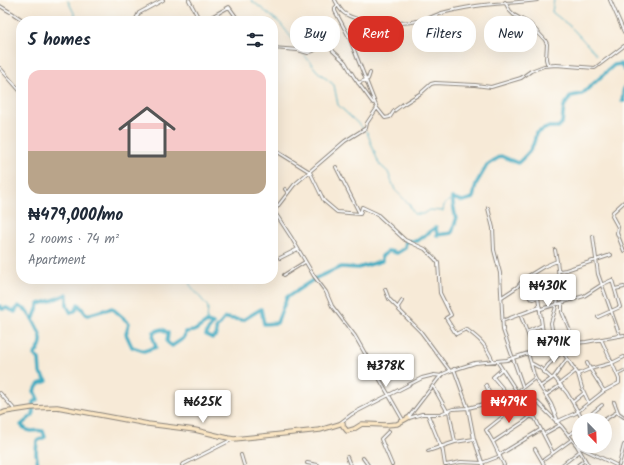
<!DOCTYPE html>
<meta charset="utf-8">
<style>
body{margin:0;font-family:Kalam,sans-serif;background:#f2f2f3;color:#1f2937;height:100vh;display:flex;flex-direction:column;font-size:15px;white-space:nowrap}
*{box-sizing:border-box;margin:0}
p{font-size:13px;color:#747a83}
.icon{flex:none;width:22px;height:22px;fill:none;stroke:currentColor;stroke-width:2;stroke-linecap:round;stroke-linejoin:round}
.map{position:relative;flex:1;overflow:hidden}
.details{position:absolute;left:16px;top:16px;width:262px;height:268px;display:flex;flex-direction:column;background:#fff;border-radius:16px;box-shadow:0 4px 16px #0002}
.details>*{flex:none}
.banner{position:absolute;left:290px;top:16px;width:274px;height:36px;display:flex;gap:8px}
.needle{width:26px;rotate:157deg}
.fabs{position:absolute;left:572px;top:413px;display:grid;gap:8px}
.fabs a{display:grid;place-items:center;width:40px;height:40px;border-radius:50%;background:#fff;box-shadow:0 4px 16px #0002;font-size:20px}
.price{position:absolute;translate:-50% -34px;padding:0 9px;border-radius:4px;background:#fff;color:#222;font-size:13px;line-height:26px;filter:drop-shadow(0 1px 2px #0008)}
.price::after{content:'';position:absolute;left:50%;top:24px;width:12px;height:9px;margin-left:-6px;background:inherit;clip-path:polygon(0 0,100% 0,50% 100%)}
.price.selected{background:#d93025;color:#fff}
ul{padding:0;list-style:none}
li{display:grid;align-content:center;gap:8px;height:212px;padding:0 12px}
li span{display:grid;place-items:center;height:124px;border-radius:12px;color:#555}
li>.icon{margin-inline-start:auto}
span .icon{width:72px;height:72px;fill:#fffc;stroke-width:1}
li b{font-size:17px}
h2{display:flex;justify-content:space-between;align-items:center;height:48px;padding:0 12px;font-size:17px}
.chip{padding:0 14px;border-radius:16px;background:#fff;box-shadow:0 4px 16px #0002;font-size:14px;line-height:36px}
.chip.selected{background:#d93025;color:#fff}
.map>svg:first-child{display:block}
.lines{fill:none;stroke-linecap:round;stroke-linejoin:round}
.stream{stroke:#42abc1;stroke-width:1}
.river{stroke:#42abc1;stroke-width:3.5}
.street-casing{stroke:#8a837a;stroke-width:4}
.secondary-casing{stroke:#8a837a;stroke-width:5.5}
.street{stroke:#fff;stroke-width:2}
.secondary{stroke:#fbe6c3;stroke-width:3.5}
</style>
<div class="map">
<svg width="624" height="465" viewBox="0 0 624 465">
<rect width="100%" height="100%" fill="#fdfcf7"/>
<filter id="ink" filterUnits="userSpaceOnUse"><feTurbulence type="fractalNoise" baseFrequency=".025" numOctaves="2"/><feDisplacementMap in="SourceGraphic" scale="8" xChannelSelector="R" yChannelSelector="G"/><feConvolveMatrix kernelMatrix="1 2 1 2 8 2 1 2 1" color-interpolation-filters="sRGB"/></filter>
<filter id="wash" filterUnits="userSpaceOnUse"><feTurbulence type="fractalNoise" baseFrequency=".012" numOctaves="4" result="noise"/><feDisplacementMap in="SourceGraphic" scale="16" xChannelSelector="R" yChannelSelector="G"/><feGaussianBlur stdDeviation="0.9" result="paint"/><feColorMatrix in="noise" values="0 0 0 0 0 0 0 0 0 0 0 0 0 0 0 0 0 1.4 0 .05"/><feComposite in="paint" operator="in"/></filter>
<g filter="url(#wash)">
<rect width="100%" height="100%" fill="#f7ead7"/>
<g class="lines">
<!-- stream -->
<path class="stream" d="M251,0L280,23L301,50
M554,0L552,12L571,27L596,54
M68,1L78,21
M303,53L317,71L334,85L338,105L367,132L379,164L388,172L395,190L409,204L414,214H423L429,210L443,211L444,205L452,198
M189,279L190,285L208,307L207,322"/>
<!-- river -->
<path class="river" d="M624,87L622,101H624
M0,306L2,309L7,308L15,312L18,306L26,310L33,320L39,304L53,300L67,294V306L71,313L76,310L78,304L87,315L112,308L129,323L126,334L132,347L144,351L156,347L153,338L154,332L162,329L168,333L167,342L172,346L184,338L185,332L194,331L207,322L213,324L208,330L206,335L212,338L217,335L216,329L225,318L243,320L261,309L264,324L277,323L287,297L316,278L341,267L358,268L382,261V256L389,251L397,253L405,248L406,241H417L436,227L437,235L452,233L456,220L452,198L463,201L473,198L476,184L487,165L501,156L518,163C529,153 534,148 536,133L549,127H558L562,123L564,106L571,96L582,94L614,65L621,64L624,70
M33,320C41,335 46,341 34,355L39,359L40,373L47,381L39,384L34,391L38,399L33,402V415L21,425C31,435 32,429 43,431L45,437L37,441L36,453L38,465"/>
</g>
</g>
<g filter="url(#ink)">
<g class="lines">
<!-- street casing -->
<g class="street-casing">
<path id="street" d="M189,0L200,21
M335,0C337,4 340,10 344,13C359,24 404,25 422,20C429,19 435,15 442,13C453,10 464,8 476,6C496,3 516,3 537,0
M610,0L624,32
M505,2L510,11L514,15L530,24L545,40L547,44L546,59L547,63L550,65
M338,5L335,8V11L349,37L377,108L367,123L366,128L345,141L294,185L274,211L291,237L314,276L326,292L332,306L355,336L403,420
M0,6L12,13L24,21
M26,21H29
M135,21L139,13L163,0
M204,21L229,7L239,21
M273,48L298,50L308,53L313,51L325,44L331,45L333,51L345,62L354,77L373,103
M0,68L21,92
M358,83L368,79L370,73
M377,108L385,118L390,117L394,111L402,105L421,93L431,84L435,83L475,85L491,87L521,78L531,71L544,66L556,65L595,68L624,46
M273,149L310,172L324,201L337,212L360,214L362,207L377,214L405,240L425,249L435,259L438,263L440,293L451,315L446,318L456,334L466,329C481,340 485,344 493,361
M336,167L360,214
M285,189L288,193
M624,202L613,212L612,216L618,227L617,233L624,251
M488,208L493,228L494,250L500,273L503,330L523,387
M593,236L598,274L620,336
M555,250L557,261
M280,258L298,249
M558,269L560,293L551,323L552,329L557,344L578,374L582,388L589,403
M284,275L305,262
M523,280L530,298L533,299L538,297
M385,289L389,299L398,308
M615,289L624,287
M502,297L517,287L525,278L543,267L557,261L558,269L560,271L566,270L611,255
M402,301L398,307L399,310L421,332L450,371
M562,303V312L575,343
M541,309L584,296L601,285L612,280L620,307L598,317
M520,314L534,350
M502,321L540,307
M527,332L542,325
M541,349L543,333L538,297L545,294
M497,361L521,398C526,401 531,399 536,401L562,427L577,446L616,465
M531,363L540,368L551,378
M501,370L493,377L509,396
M543,372L548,365L562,352
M578,374L590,369L587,363
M618,374L624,371
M554,377L567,359
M535,378L551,404L558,421
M559,384L576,371
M486,385L493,402
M433,386L447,411
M541,386L554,377L567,393L583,420
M604,391L619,383V379L612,363L624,357
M0,393L15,410
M546,395L561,385
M504,399L510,411L518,409L526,415L535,418L553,453
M573,402L584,393
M614,402L618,412
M449,411L455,442
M428,415L441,447
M408,418L438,379L443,374L450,371L475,363L507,360L553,345L586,342L624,335
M409,418L422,414H440L453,409L468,408L504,399L517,392L535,378L528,353
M584,420L602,405
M604,420L617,412L624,417
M556,422L576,413L604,391L590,369L612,363L601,339
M340,423L352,414L422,378L434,375L442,376
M389,431L381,439L392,465
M544,434L560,425
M568,435L579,429
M474,439L483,465
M493,442L525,421L531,416
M579,444L577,446L588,465
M442,446L445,465
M535,449L542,461
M428,451L455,442L474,439L468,408L454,369
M241,455L244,465
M499,455L540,430
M347,457L350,465
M363,458L368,465
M307,463L318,465
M182,465L233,439
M446,465L461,462L482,463L500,456
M504,465L493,442L486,430L510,411
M544,465L542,461L571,440
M562,465L580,451
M578,465L585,460
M619,465L624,445"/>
</g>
<!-- secondary casing -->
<g class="secondary-casing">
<path id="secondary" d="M0,414L5,412L31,408L57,407L148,424L195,430L228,438L234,439L320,430L343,423V426L347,431L354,429L362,424L386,425L397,424L408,418"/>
</g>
<!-- street -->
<use href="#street" class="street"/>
<!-- secondary -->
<use href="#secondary" class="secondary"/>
</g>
</g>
</svg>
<div class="fabs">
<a><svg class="needle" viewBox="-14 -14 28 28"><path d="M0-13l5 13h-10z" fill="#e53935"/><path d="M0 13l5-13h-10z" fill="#747a83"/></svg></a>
</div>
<b class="price" style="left:548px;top:308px">₦430K</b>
<b class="price" style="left:554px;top:364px">₦791K</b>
<b class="price" style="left:386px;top:388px">₦378K</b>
<b class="price" style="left:203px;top:424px">₦625K</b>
<b class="price selected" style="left:509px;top:424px">₦479K</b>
<div class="banner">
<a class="chip">Buy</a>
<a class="chip selected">Rent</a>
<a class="chip">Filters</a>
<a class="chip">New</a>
</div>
<section class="details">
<h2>5 homes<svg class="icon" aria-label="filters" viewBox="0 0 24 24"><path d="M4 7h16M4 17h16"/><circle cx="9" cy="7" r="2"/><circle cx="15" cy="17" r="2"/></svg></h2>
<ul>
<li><span style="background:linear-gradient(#f6c9c9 65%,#b9a48a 0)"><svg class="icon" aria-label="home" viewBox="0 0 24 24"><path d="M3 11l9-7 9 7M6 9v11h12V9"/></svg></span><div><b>₦479,000/mo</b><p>2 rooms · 74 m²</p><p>Apartment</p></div></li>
</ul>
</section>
</div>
